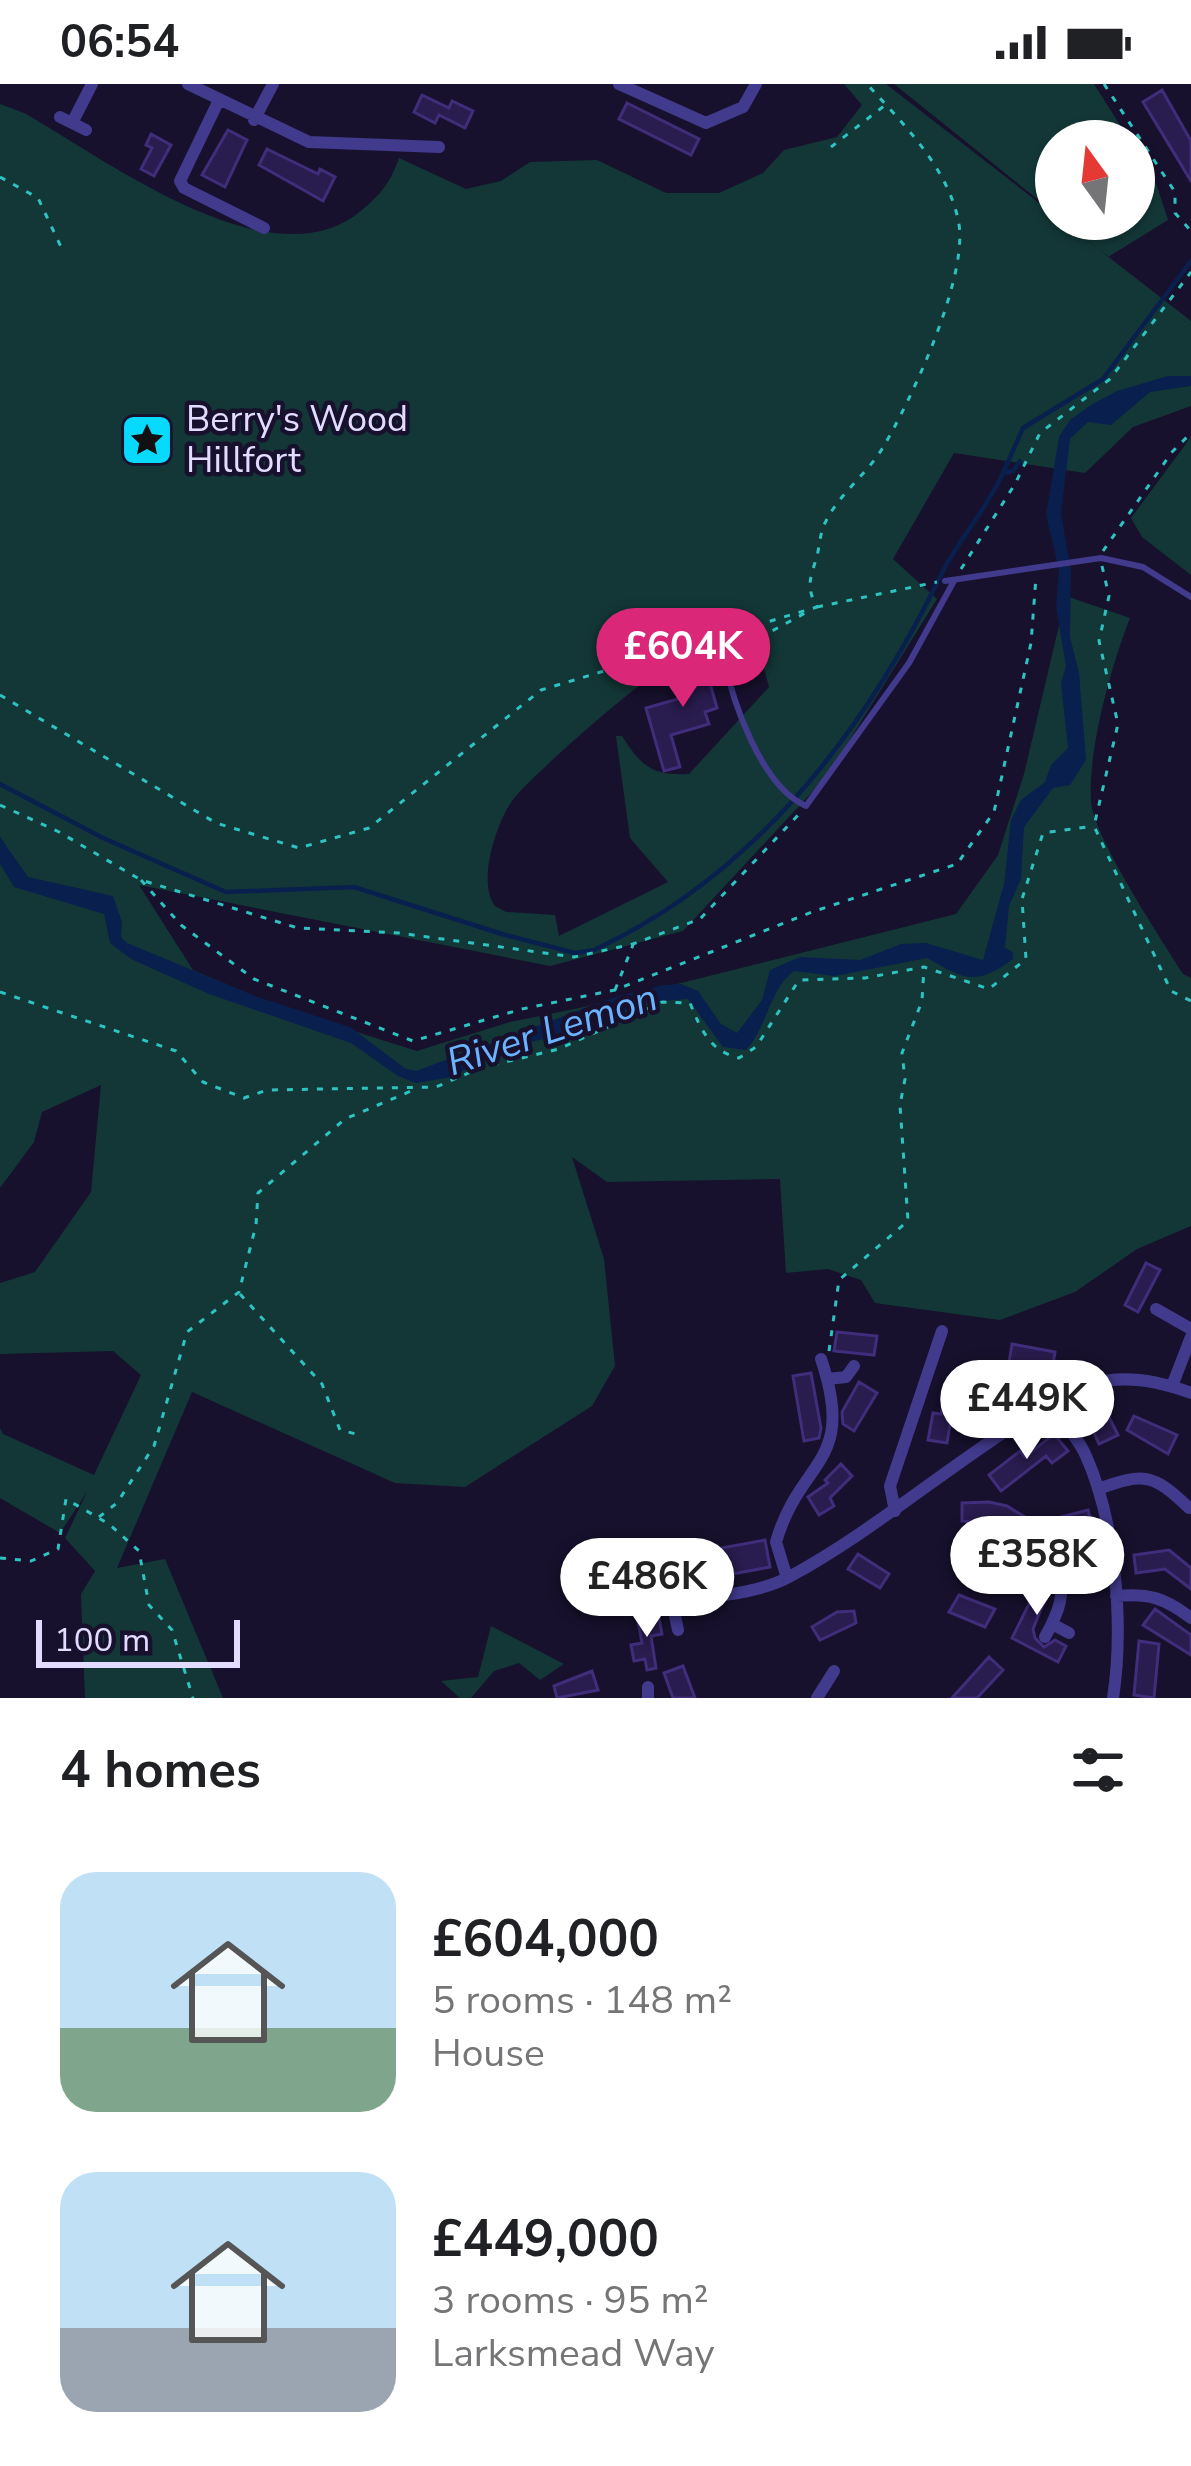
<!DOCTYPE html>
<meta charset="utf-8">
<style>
body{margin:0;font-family:"Nunito Sans",sans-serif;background:#f2f2f2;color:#202124;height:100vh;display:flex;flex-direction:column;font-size:45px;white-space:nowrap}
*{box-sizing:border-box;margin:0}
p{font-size:39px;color:#757577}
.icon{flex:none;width:66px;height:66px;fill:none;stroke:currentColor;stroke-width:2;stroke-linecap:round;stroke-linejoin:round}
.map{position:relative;height:1614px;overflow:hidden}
.details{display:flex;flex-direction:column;background:#fff;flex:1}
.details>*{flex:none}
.needle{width:78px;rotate:345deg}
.fabs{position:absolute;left:1035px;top:36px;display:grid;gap:24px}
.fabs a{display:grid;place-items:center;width:120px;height:120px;border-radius:50%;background:#fff;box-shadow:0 3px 9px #0004;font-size:60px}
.scale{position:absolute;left:36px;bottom:30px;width:204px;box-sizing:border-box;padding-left:12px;border:6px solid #e2dcff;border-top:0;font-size:33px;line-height:42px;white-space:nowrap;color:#e2dcff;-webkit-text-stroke:9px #17112d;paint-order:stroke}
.price{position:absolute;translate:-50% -102px;padding:0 27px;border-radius:42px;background:#fff;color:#222;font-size:39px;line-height:78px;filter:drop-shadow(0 3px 6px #0008)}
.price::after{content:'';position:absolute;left:50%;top:72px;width:36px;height:27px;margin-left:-18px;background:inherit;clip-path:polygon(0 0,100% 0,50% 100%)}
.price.selected{background:#db2777;color:#fff}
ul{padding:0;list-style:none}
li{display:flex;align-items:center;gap:36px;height:300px;padding:0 60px}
li span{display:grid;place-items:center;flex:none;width:336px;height:240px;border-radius:36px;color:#555}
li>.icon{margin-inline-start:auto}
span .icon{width:144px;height:144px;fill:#fffc;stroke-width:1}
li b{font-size:51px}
h2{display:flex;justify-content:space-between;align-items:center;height:144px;padding:0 60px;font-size:51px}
.status{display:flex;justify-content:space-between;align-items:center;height:84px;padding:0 60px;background:#fff;direction:ltr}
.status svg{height:33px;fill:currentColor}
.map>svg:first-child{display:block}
.green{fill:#133737;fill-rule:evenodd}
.water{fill:#091f4d}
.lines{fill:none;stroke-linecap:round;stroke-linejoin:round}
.stream{stroke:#091f4d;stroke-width:4.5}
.building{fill:#291c4e;stroke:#402d7b;stroke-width:3}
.path{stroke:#2dc3c1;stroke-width:3;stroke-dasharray:6 9;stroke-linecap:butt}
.service{stroke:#413a8d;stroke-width:6}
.minor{stroke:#413a8d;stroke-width:12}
.labels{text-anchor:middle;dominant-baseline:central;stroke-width:9;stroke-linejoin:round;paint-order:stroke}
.poi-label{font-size:36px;fill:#e2dcff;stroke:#17112d;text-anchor:start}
.water-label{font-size:39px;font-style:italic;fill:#6ab3ff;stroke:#17112d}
</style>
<div class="status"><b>06:54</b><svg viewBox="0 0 49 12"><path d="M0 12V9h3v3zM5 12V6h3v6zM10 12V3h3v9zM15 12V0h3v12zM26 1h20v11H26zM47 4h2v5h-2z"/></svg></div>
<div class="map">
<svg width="1191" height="1614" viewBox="0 0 1191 1614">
<rect width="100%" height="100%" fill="#17112d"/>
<!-- green -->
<path class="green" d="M844,0H886L1191,237V322L1133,343L1085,389L954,369L893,475L937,515L828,691L683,847L550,882L139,801L193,886L287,926L417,967L510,938L589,922L956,830L998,771L1024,690L1066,512L1130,534C1111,583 1088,664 1091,717C1092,751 1162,856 1183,890L1191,894V1142L1137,1165L1075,1208L1000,1236L875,1219L861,1196L828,1185L786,1189L780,1095L607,1098L572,1073L604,1175L615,1282L592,1322L465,1403L395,1399L192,1308L117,1484L165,1475L223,1614H85L81,1510L95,1487L65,1454L87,1408L60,1449L0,1414V1344L3,1350L94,1391L141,1291L113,1267L0,1270V1199L35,1188L91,1108L101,1001L42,1028L34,1058L0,1104V20L24,29C106,75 273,203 362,126C382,109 390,99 399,74L466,105L501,97L530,78L597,76L666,109H719L763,89L784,66L837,53L862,21ZM756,556L769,603L689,690C652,692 641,682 622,652H616L630,754L668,798L559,852L555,831L506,828L495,822C477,798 496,740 512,717C525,698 630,605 651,594C683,575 720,567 756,556Z
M894,0H1094L1130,57H1056V130Z
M1134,63L1157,102L1168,136L1108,173L1062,135H1134Z
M1191,353V491L1142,453L1131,434Z
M491,1542L564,1580L540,1596L519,1579L494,1587L471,1614H460L441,1597L478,1593Z"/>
<!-- water -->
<path class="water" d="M1168,292H1191V302L1150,308L1111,341L1088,338L1070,355L1061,429L1071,487L1070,553L1079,589L1086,676L1070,701L1053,704L1024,743L1021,795L1009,822L1005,864L1013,868V875C975,903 964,895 927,874L835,892L794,887C770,904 767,944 746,966L723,963L688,915L648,918L566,950L508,963L452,993L416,999L398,992L351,959L209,910L131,875L110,859L104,830L14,803L0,780V753L28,793L113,812L122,838L121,853L127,859L258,913L350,943L406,985L416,987L618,912L664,901L681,900L698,907L721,940L737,949L762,916L770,886L800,873L860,876L901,860L926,859L983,876L1004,800L1011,736L1021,716L1045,698L1051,681L1068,664L1061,599L1066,582L1056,523L1059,486L1046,431L1059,353L1070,336L1091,321L1117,307Z"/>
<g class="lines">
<!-- stream -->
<path class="stream" d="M1003,389L1023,344L1103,295L1191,177
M0,700L103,754L226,808L354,803L502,850L575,869L594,866C756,791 865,647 941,491C958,456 987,425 1003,389L1013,387L1020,377"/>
</g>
<!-- building -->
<path class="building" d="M1162,6L1191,57V97L1143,18Z
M422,11L449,24L452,17L473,27L465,44L439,31L435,39L414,28Z
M627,19L699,55L691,71L619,35Z
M228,46L247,56L225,103L202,91Z
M151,50L171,61L154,92L141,85L152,64L146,61Z
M267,65L318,90L320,85L335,93L323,117L259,81Z
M710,573L713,583L706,585L717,624L705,628L709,640L671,651L680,683L664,687L646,624L685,613L676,583Z
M1146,1179L1160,1186L1138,1228L1125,1221Z
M837,1248L877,1252L874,1271L834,1267Z
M1012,1260L1055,1268L1052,1287L1009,1279Z
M811,1289L821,1344L819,1354L804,1357L793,1292Z
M948,1294L966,1297L961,1324L953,1322L947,1359L928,1356L933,1329L941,1330Z
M859,1298L877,1309L854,1347L843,1340L842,1328Z
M1104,1323L1118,1351L1099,1360L1086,1331Z
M1134,1332L1177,1351L1168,1370L1127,1346Z
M1054,1350L1068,1367L1052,1379L1046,1372L1001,1407L989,1391L1020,1367L1025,1373Z
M841,1380L852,1392L830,1414L834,1422L819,1431L808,1413L828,1399L825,1396Z
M989,1418L1007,1422L1030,1436L1021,1454L1006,1447L1008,1443L962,1437V1419Z
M1088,1426L1095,1453L1048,1466L1041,1438Z
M765,1456L770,1483L705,1495L700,1468Z
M1169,1466L1191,1484V1505L1165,1485L1136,1489L1134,1471Z
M858,1470L889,1490L880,1504L848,1485Z
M1033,1488L1050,1493L1051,1501L1033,1545L1035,1554L1044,1563L1055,1556L1066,1562L1058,1578L1012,1554L1033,1512L1024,1507Z
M959,1511L995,1525L985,1543L949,1528Z
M1155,1525L1191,1551V1571L1143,1541Z
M854,1527L856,1539L820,1556L812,1543L837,1528Z
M658,1529L662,1550L651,1552L656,1584L647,1586L645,1575L634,1577L631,1561L642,1559L637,1533Z
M1139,1557L1159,1560L1154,1614L1134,1611Z
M989,1573L1003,1586L977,1614H952Z
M683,1582L695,1614H673L664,1589Z
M592,1587L598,1606L557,1614L554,1602Z"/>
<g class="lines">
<!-- path -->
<path class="path" d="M1104,0L1175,108V129L1191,147
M831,63L884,22
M0,93L38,114L62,165
M1103,467L1172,368L1191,349
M1102,482L1109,512L1099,557L1118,640L1094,742L1171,907L1191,917
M961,485L1015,400L1040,349L1110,295L1191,188
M817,523L937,498
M733,568L809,527
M0,611L216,739L299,764L369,744L541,606L817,523C805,502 811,493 817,472C820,460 820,448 826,437C840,409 866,391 882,365C911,317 971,189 958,135C946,81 902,39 867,0
M0,721L59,748L141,796L298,844L399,849L574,873L633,860L700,835L801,728
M141,796L181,841L254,895L413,957L522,925L615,906L812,828L957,780L994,728L1031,559L1036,493
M0,908L176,967L203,998L244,1014L267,1006L436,1003L480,984L559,965L662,918L690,919C701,946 710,967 739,974L756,963L799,896L865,894L924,883L989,905L1026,875L1022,815L1043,749L1094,742
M623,935L615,906L633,861
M240,1210L322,1300L340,1346L360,1351
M829,1267L839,1196L908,1137L900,1021L905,995L902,969L922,917L924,883
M99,1433L117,1419L154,1362L187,1248L239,1208L256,1141L258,1109L345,1035L411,1007
M0,1474L31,1477L58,1465L66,1415L109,1440L139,1467L149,1521L172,1546L193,1614"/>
<!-- service -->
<path class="service" d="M945,497L1101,474L1143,483L1191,513
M724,573C732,618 762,703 806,722L909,579L954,497"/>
<!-- minor -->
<path class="minor" d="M188,0L309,58L439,63
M619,0L706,39L743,23L756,0
M219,16L180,97L184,104L264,144
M60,33L86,46
M254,36L273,0
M72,39L92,0
M1156,1225L1191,1245
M828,1295L846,1293L854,1282
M1172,1302L1191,1253
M1048,1318C1060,1335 1078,1353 1086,1372C1116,1439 1124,1542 1113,1614
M1098,1405C1144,1388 1154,1390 1189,1424
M895,1427L890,1402L942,1247
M980,1459C1024,1486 1061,1480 1110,1471
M787,1494L776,1458C800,1374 857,1381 821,1275
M992,1494L1002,1472
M1116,1512C1149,1509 1165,1514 1191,1534
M1052,1540L1069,1549
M678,1546L672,1518C710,1512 755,1511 789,1493C859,1455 922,1404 988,1359C1021,1337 1053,1311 1092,1300C1125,1290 1159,1297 1191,1309
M1045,1553C1060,1526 1065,1511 1059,1481
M648,1614V1603
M817,1614L834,1587"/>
</g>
<!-- icons -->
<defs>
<g id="sight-square" transform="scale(2.7)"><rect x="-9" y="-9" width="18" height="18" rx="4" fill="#08daff" stroke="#17112d"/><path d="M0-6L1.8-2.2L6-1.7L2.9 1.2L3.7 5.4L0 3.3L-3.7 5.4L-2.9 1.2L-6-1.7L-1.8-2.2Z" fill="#111"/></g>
</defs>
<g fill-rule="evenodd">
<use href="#sight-square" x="147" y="356"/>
</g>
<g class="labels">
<!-- poi labels -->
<g class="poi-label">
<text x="186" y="335">Berry's Wood<tspan x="186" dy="41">Hillfort</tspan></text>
</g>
<!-- water labels -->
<g class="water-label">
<text transform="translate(552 946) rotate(-18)">River Lemon</text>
</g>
</g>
</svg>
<div class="fabs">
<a><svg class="needle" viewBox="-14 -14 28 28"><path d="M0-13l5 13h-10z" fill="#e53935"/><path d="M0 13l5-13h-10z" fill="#757577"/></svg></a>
</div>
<div class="scale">100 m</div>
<b class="price selected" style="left:683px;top:626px">£604K</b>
<b class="price" style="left:1027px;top:1378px">£449K</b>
<b class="price" style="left:1037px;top:1534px">£358K</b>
<b class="price" style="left:647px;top:1556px">£486K</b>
</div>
<section class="details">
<h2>4 homes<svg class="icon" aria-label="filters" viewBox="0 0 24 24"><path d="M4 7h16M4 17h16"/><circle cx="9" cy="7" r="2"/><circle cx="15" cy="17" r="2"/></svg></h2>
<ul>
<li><span style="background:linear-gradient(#bfe0f5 65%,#7fa58c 0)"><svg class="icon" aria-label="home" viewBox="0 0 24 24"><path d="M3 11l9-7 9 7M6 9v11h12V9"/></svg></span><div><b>£604,000</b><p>5 rooms · 148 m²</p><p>House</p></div></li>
<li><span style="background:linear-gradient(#bfe0f5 65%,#9aa5b1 0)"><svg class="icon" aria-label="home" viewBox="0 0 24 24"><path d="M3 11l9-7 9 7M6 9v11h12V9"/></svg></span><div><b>£449,000</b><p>3 rooms · 95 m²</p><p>Larksmead Way</p></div></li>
</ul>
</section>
